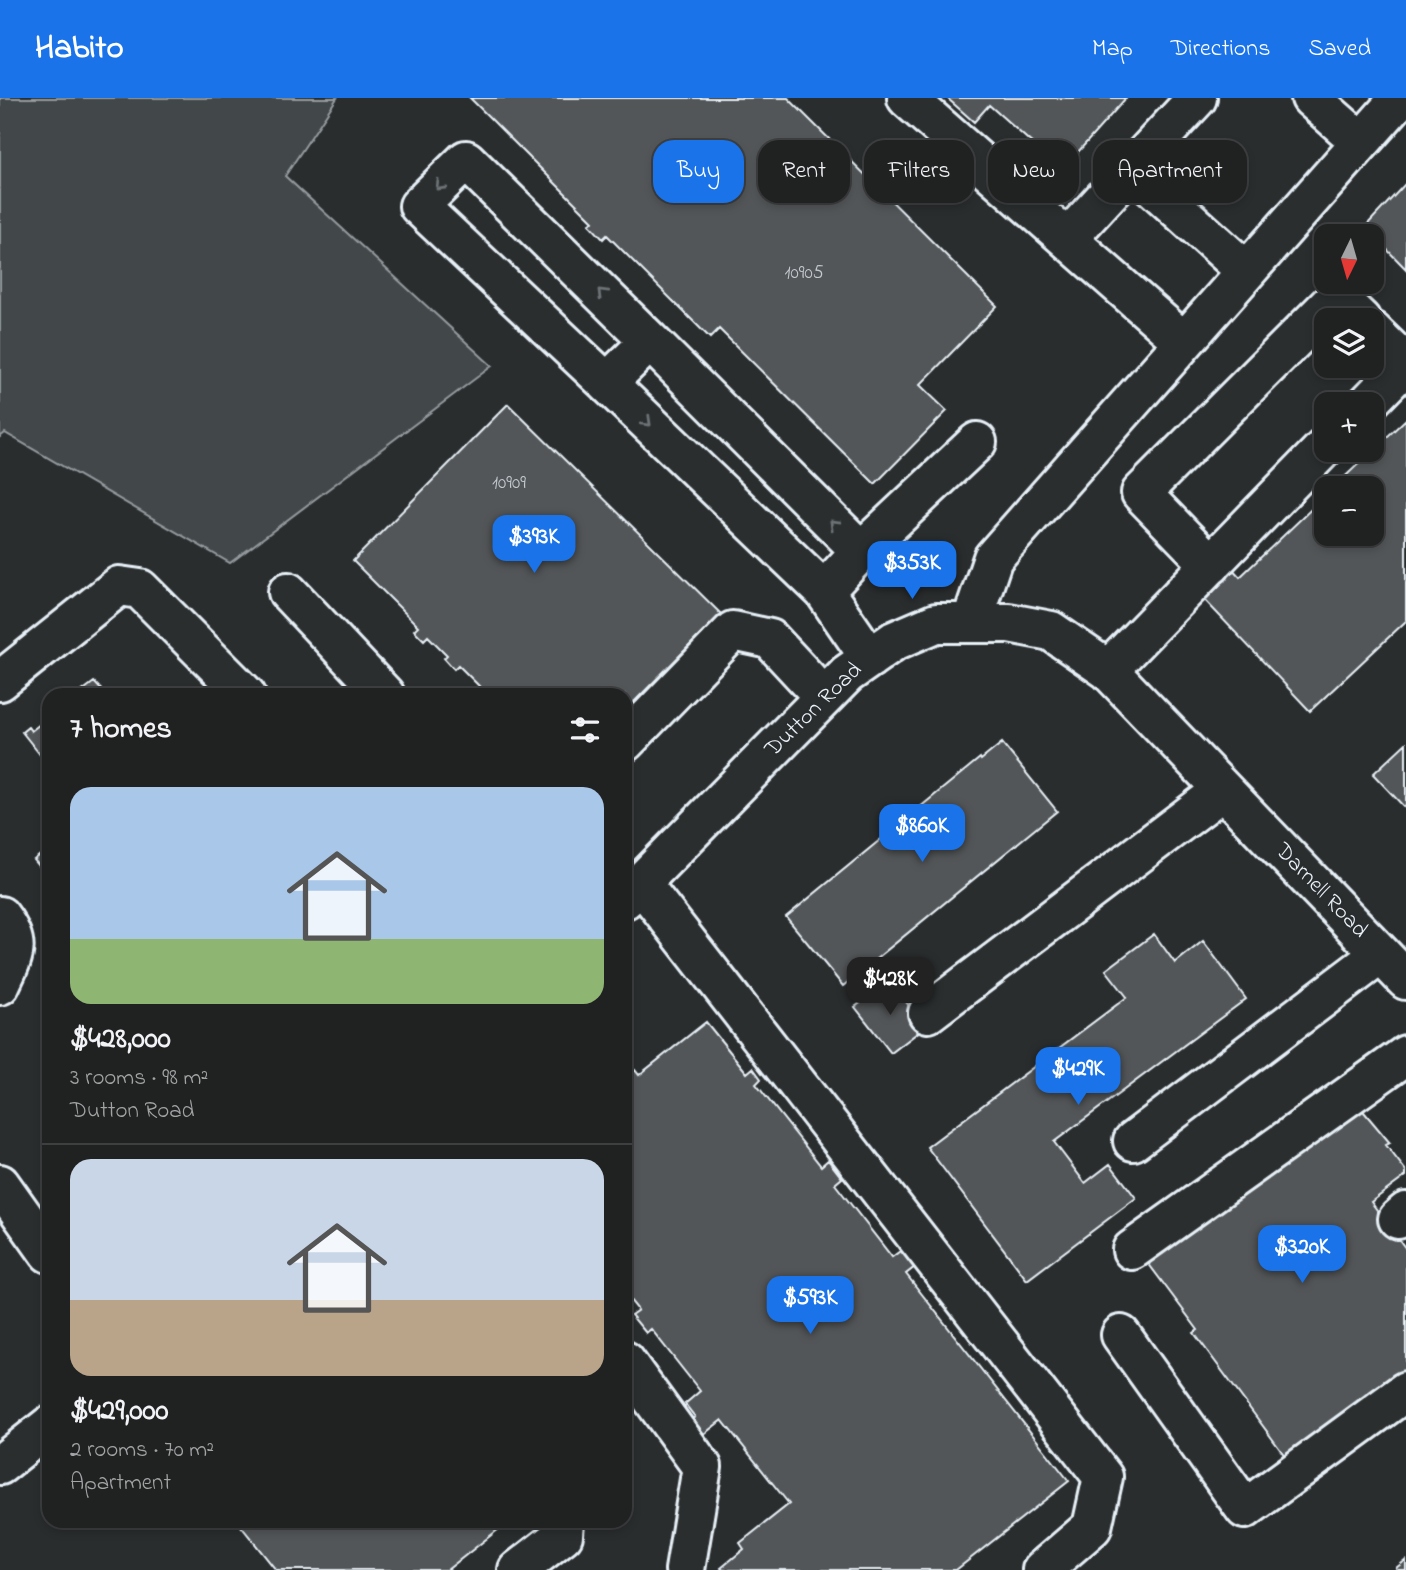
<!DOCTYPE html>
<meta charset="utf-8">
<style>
body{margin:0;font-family:"Indie Flower",sans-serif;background:#2d2f2f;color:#f1f3f6;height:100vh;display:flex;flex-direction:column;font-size:26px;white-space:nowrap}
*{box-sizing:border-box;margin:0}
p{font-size:23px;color:#a2a4a5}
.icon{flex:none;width:38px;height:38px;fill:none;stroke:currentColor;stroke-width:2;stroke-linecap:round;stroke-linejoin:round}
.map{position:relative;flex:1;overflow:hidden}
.details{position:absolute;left:42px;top:590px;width:590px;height:840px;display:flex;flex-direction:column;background:#202222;border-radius:21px;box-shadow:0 4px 10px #0003,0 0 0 2px #3d3f40}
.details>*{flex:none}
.top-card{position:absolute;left:653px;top:42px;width:648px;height:63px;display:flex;gap:14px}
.needle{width:46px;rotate:185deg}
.fabs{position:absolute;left:1314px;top:126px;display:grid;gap:14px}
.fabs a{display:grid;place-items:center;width:70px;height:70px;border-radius:14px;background:#202222;box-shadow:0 4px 10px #0003,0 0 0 2px #3d3f40;font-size:35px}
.price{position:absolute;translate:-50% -60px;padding:0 16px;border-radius:14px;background:#1a73e8;color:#fff;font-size:23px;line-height:46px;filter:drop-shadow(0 2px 4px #0008)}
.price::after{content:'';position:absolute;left:50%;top:42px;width:21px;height:16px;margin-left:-10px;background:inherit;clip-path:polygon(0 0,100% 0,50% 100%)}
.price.active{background:#222;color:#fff}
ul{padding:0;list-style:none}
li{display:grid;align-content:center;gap:14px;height:371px;padding:0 28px}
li+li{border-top:2px solid #3d3f40}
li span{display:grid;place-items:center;height:217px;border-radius:21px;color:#555}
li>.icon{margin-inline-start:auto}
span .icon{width:126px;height:126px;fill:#fffc;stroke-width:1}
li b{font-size:30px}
h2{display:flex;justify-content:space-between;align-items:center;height:84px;padding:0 28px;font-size:30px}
.tag{padding:0 24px;border-radius:21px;background:#202222;box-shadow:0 4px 10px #0003,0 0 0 2px #3d3f40;font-size:24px;line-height:63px}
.tag.active{background:#1a73e8;color:#fff}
header{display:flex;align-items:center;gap:42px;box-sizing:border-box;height:98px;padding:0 35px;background:#1a73e8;color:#fff}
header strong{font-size:33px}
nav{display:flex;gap:38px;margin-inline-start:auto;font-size:24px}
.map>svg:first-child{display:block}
.green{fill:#424648;stroke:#959ca0;stroke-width:2}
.building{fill:#535759;stroke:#e8f1f8;stroke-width:2}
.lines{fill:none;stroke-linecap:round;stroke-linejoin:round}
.minor-casing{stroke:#e8f1f8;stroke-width:44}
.minor{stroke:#2a2d2e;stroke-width:38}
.oneway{stroke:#6c7275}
.labels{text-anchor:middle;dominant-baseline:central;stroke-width:5;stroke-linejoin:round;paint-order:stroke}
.number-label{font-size:19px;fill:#c3cad0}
.street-label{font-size:23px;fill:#e8f1f8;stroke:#2a2d2e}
</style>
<header>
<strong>Habito</strong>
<nav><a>Map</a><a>Directions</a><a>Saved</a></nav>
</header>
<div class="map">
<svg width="1406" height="1472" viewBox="0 0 1406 1472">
<rect width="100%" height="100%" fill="#2a2d2e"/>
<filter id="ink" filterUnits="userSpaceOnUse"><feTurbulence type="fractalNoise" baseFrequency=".0143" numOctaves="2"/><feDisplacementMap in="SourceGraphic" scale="14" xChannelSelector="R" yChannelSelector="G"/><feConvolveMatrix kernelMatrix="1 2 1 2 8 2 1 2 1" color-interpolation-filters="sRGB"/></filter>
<g filter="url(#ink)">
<!-- green -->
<path class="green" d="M0,0H337L285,78L492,268L230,465L5,335L0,339Z"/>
<!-- building -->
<path class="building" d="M470,0H788L997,208L920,287L947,313L875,386L719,231L710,240L607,137L603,141L589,126L593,123Z
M947,0H1126L1062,72L989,7L974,24Z
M1406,85V171L1365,129Z
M508,306L721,516L625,613V597H488L458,567L454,571L444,560L447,557L428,538L424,542L414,532L418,528L353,463Z
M1406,321V523L1310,613L1199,496L1230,468L1240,479L1326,397V436H1372V390H1333Z
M94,584L106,597H77Z
M49,619V668L22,634L28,629L31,633Z
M1002,645L1057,713L843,888L786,819L980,660L981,662Z
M1406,645V711L1373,676Z
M49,750V780L34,762Z
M1154,836L1175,865L1203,843L1246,901L1054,1044L1085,1085L1110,1066L1136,1100L1027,1182L927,1049L1127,899L1106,872Z
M890,883L925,929L891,955L855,909Z
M706,924L747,975L753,970L761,981L756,986L821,1068L828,1062L842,1080L835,1086L892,1159L907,1148L920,1165L906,1176L1069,1383L956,1472H723L721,1470L744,1451L740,1445L789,1406L722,1322L704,1336L692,1321L695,1319L685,1306L700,1293L651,1231L646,1235L631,1217L638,1212L625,1196V980L635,972L639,977Z
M1359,1008L1390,1045L1386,1047L1406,1073V1078L1371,1104L1406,1151V1275L1288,1362L1194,1235L1198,1232L1148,1165Z
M237,1423H509L447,1472H276Z
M1406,1462V1472H1397L1396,1470Z"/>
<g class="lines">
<!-- minor casing -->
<g class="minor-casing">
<path id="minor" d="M907,0L1184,244
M1197,0L1132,70L1246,173
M1311,0L1361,44
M1067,141L1132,70
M607,285L419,108L466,62L650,243
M1367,306L1406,266L1372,233
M861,453L977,344
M1211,467L1141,395L1337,199L1361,222
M824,493L861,453L650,243L607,285L824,493L870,560
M288,494L385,597
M971,525L993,460L1400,0
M1108,572L1326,348
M0,583L119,488L140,491L246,597
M625,644L733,533L770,541L824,599
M641,785L1103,1379L1092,1429L1042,1472
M625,801L847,576L894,543L936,525H1009L1051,533L1108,572L1406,882
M0,818C22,847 14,856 0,887
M928,915L1223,692
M1133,1043L1381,856
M0,1086L49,1155
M1398,1121L1406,1114
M1132,1152L1406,957
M1121,1237L1245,1411L1406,1293
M625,1263L702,1369L685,1472
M0,1367L49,1328
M518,1472L563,1437L564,1423"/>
</g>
<!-- minor -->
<use href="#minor" class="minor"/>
</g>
<!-- one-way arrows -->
<defs><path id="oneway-chevron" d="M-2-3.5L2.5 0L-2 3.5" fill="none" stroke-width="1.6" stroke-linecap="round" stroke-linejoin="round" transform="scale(1.75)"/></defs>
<g class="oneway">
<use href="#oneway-chevron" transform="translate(440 88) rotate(135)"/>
<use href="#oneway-chevron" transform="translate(602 195) rotate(-135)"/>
<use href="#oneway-chevron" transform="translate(647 324) rotate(44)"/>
<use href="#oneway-chevron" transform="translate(834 426) rotate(-135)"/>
</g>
</g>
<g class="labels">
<!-- number labels -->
<g class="number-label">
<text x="804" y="175">10905</text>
<text x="509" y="385">10909</text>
</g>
<!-- street labels -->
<g class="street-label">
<text transform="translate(814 612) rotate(-44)">Dutton Road</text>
<text transform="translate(1321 793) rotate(46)">Darnell Road</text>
</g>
</g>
</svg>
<div class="fabs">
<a><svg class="needle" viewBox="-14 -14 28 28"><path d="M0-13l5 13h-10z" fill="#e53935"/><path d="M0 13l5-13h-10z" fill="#a2a4a5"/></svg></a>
<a><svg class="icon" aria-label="layers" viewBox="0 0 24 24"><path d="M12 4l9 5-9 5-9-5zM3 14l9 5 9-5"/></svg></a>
<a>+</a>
<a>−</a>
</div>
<b class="price" style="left:534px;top:477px">$393K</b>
<b class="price" style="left:912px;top:503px">$353K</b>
<b class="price" style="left:922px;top:766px">$860K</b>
<b class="price active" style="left:890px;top:919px">$428K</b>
<b class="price" style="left:1078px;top:1009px">$429K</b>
<b class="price" style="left:1302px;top:1187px">$320K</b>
<b class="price" style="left:810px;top:1238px">$593K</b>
<div class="top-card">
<a class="tag active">Buy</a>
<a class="tag">Rent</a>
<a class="tag">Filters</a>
<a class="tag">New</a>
<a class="tag">Apartment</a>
</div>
<section class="details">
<h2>7 homes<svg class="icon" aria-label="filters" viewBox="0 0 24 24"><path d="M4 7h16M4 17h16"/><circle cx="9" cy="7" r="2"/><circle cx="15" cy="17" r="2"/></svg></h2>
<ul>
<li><span style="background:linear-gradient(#a9c7e8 70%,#8fb573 0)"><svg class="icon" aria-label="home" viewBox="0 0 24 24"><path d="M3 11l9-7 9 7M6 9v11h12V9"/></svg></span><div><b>$428,000</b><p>3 rooms · 98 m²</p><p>Dutton Road</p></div></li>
<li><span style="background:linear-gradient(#c9d6e8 65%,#b9a48a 0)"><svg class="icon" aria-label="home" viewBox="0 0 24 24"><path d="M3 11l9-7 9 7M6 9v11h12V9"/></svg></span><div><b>$429,000</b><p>2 rooms · 70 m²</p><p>Apartment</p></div></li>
</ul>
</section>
</div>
